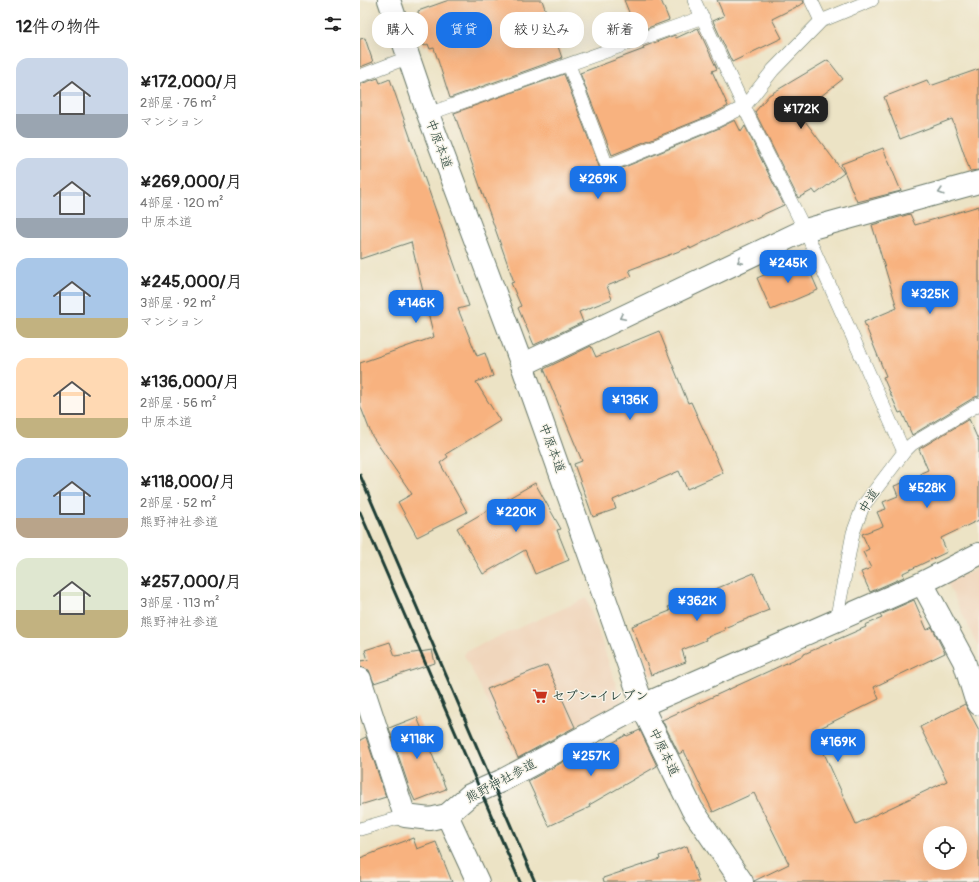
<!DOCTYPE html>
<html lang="ja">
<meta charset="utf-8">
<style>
body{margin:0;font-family:Pangolin,"Klee One",sans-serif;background:#f6f6f6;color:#222;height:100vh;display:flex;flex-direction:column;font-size:15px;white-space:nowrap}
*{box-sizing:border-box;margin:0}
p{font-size:13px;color:#767676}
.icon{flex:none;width:22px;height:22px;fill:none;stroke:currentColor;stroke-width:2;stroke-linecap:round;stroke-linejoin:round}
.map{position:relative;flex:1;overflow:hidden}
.details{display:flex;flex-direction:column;background:#fff;width:360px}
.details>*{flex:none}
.guide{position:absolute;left:12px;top:12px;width:380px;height:36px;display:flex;gap:8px}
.controls{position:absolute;left:563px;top:826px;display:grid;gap:8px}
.controls a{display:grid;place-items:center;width:44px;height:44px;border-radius:50%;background:#fff;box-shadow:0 4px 16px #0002;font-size:20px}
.price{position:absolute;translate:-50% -34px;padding:0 9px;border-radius:8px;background:#1a73e8;color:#fff;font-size:13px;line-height:26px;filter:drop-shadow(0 1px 2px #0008)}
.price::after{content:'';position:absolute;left:50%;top:24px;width:12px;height:9px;margin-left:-6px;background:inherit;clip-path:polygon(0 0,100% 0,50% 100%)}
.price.on{background:#222;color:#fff}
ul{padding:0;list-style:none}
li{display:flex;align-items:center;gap:12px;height:100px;padding:0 16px}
li span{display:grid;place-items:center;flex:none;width:112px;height:80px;border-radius:12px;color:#555}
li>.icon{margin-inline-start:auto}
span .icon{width:48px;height:48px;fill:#fffc;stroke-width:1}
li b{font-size:17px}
h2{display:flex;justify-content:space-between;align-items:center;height:48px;padding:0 16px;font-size:17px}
.pill{padding:0 14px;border-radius:16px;background:#fff;box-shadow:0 4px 16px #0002;font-size:14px;line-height:36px}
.pill.on{background:#1a73e8;color:#fff}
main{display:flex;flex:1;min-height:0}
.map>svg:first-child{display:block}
.built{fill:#f0d6bc}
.building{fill:#f8b27f;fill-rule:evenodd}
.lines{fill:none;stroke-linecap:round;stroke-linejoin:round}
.service-casing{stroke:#677767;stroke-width:14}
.minor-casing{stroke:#677767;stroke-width:24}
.tertiary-casing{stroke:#677767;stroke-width:24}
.service{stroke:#fff;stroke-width:13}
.minor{stroke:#fff;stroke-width:22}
.tertiary{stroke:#fff;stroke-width:22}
.rail{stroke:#1f3d34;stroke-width:3}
.oneway{stroke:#8f9e9a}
.labels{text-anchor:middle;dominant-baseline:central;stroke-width:3;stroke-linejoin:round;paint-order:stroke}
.street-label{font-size:13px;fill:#1f3d34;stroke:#f7f3e8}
.poi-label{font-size:13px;font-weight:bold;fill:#1f3d34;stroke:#f7f3e8;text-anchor:start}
</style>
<main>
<section class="details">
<h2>12件の物件<svg class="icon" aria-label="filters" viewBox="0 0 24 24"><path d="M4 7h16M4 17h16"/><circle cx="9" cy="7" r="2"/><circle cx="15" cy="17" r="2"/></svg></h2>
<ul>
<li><span style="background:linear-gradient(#c9d6e8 70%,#9aa5b1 0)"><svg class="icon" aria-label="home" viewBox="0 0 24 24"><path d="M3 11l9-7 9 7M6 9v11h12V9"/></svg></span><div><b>¥172,000/月</b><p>2部屋 · 76 m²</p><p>マンション</p></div></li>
<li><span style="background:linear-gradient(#c9d6e8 75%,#9aa5b1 0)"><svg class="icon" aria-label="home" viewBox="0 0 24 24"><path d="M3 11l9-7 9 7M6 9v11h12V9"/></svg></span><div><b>¥269,000/月</b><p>4部屋 · 120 m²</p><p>中原本道</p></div></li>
<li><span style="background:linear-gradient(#a9c7e8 75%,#c2b280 0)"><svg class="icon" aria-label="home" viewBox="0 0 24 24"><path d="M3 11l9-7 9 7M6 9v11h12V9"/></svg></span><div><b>¥245,000/月</b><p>3部屋 · 92 m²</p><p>マンション</p></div></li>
<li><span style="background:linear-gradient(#ffd9b3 75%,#c2b280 0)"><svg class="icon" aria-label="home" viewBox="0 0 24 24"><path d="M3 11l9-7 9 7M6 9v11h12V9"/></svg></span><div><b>¥136,000/月</b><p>2部屋 · 56 m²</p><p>中原本道</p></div></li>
<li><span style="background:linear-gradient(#a9c7e8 75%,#b9a48a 0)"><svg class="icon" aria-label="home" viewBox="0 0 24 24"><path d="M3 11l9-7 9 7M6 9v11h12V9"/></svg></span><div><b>¥118,000/月</b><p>2部屋 · 52 m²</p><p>熊野神社参道</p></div></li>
<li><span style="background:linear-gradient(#dfe7d0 65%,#c2b280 0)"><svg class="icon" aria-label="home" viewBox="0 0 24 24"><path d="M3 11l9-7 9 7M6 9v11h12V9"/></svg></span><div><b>¥257,000/月</b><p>3部屋 · 113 m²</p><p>熊野神社参道</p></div></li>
</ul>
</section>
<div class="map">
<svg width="619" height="882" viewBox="0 0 619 882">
<rect width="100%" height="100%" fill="#f7f3e8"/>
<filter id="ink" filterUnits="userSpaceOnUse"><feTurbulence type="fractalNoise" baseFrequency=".025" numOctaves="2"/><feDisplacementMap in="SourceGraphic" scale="8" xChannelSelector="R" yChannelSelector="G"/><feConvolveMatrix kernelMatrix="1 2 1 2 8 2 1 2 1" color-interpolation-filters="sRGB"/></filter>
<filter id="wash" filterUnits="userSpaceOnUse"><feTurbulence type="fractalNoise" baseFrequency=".012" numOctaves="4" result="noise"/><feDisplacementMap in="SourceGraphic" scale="16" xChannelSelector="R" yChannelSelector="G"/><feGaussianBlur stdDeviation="0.9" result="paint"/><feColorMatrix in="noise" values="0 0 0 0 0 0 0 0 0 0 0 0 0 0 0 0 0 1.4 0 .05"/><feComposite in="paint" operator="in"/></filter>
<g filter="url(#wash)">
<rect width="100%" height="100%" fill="#ece3c5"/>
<!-- built -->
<path class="built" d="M619,568V649L587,582Z
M227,598L262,702L156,757L104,655L106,651Z"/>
<g id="blocks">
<!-- building -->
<path class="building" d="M89,0H182L202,58L90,98L74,48L70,49L68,44L64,46L55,18L59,17L58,11Z
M264,0H301L309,20L277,32Z
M357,0H443L444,3L412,19L422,38L372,62L353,21L364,16Z
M338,28L357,69L352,71L368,106L351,115L252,155L220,73L284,49L283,47L315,35L316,38Z
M5,38L13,62L0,67V39Z
M468,60L483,79L456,100L464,111L445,121L484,173L456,194L453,190L438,198L395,112L409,95Z
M619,69V170L610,171L592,119L540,139L524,97L567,80L570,86Z
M204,74L240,169L242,172L250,173L357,129L375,120L381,132L385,126L424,205L391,220L390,219L330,249V247L269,270L272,276L247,286L252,299L219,312L223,322L174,345L158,308L161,306L151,283L154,282L94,113Z
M18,78L20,83L30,79L109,306L98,309L117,356L125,353L133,376L116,382L140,421L86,454L88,457L80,463L107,512L57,537L38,502L52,494L12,436L0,405V363L74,337L51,242L0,259V84Z
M523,148L541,191L497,202L481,164Z
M619,206V396L615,397L552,435L542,412L539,413L523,377L526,376L504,322L537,308L512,225L550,214L555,225Z
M444,258L458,290L411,310L397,278Z
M299,331L328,403L331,402L363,473L327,489L319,471L253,500L256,509L233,517L214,464L222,461L184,369L231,346L236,357Z
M609,419L619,442V520L581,538L587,552L543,573L544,577L510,592L501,572L511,568L503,552L509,549L502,534L523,526L517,512L526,509L523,502L538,496L534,486L562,476L561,473L568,470L559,449Z
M175,483L201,529L197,530L209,560L175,574L165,550L123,574L97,528Z
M394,573L409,610L364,628L365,630L345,638L346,640L322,650L326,662L291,675L272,626L310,611L308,607L348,590V592Z
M554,600L567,630L572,627L585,653L514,687L519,699L454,731L496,824L587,781L560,727L605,704L619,730V882H394V881L429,864L394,793L353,812L324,751L319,754L302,720L444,655V654L506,627L505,625L522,618L520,615ZM570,833H600V863H570Z
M30,642L35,656L72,650L75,663L14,683L9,670L0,667V661L8,660L5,650Z
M187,665L215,727L158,758L127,689Z
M57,717L86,789L55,801L50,790L29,728Z
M280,730L297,766L229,805L230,807L189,826L168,781L225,750L228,757L266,735L267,736Z
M6,737L26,797L0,805V740Z
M53,838L57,849L76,842L92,882H0V858Z
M327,846L339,882H244L243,878L300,859L299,856Z"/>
</g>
</g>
<g filter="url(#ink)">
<use href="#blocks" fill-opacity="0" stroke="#677767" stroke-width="1"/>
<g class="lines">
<!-- service casing -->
<g class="service-casing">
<path id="service" d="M334,0L384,107L445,230L544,452
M451,0L461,21
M209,65L247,166L354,122L384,107L413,70L461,21L512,0
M0,76L49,57
M68,114L343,17
M476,621L493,533L503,506L544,452L552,444L619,404
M0,829L45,816"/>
</g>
<!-- minor casing -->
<g class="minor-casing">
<path id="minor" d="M162,365L445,230L619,182
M562,583L604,661L615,697L619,704
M0,679L45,816L70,819L87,815
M118,882L87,815L110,795L141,781L283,705L562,583L619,554"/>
</g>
<!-- tertiary casing -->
<g class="tertiary-casing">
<path id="tertiary" d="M29,0L68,114L162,365L287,717L332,809L382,882"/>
</g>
<!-- service -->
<use href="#service" class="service"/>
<!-- minor -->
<use href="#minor" class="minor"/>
<!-- tertiary -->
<use href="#tertiary" class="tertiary"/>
<!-- rail -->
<path class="rail" d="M0,475L175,882
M0,512L160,882"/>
</g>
<!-- one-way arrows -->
<defs><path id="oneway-chevron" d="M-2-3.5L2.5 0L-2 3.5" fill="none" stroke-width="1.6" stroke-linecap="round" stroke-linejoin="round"/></defs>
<g class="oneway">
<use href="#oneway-chevron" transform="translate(581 192) rotate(164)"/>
<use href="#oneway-chevron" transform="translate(380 261) rotate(154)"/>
<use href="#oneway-chevron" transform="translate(262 317) rotate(154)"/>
</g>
</g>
<!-- icons -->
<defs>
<g id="supermarket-bare" transform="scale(1.2)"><path d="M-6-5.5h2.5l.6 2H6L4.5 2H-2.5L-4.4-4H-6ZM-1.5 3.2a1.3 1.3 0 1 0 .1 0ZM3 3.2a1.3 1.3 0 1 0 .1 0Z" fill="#c8321e" stroke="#f7f3e8" stroke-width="2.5" paint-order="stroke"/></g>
</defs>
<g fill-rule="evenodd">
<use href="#supermarket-bare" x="180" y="696"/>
</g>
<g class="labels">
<!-- street labels -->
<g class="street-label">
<text transform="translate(79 144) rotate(70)">中原本道</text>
<text transform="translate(192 448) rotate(70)">中原本道</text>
<text transform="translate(509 501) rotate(-58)">中道</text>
<text transform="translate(304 752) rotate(64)">中原本道</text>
<text transform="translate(141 781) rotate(-28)">熊野神社参道</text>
</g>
<!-- poi labels -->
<g class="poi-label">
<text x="192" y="696">セブン-イレブン</text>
</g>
</g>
</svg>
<div class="controls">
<a><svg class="icon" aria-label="locate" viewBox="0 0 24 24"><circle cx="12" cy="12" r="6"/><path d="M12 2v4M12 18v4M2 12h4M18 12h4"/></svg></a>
</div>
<b class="price on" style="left:441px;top:130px">¥172K</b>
<b class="price" style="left:238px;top:200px">¥269K</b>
<b class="price" style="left:428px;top:284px">¥245K</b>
<b class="price" style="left:570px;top:315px">¥325K</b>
<b class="price" style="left:56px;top:324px">¥146K</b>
<b class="price" style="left:270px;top:421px">¥136K</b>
<b class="price" style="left:567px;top:509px">¥528K</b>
<b class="price" style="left:156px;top:533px">¥220K</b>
<b class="price" style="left:337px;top:622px">¥362K</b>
<b class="price" style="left:57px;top:760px">¥118K</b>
<b class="price" style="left:478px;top:763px">¥169K</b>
<b class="price" style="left:231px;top:777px">¥257K</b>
<div class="guide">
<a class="pill">購入</a>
<a class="pill on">賃貸</a>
<a class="pill">絞り込み</a>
<a class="pill">新着</a>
</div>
</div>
</main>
